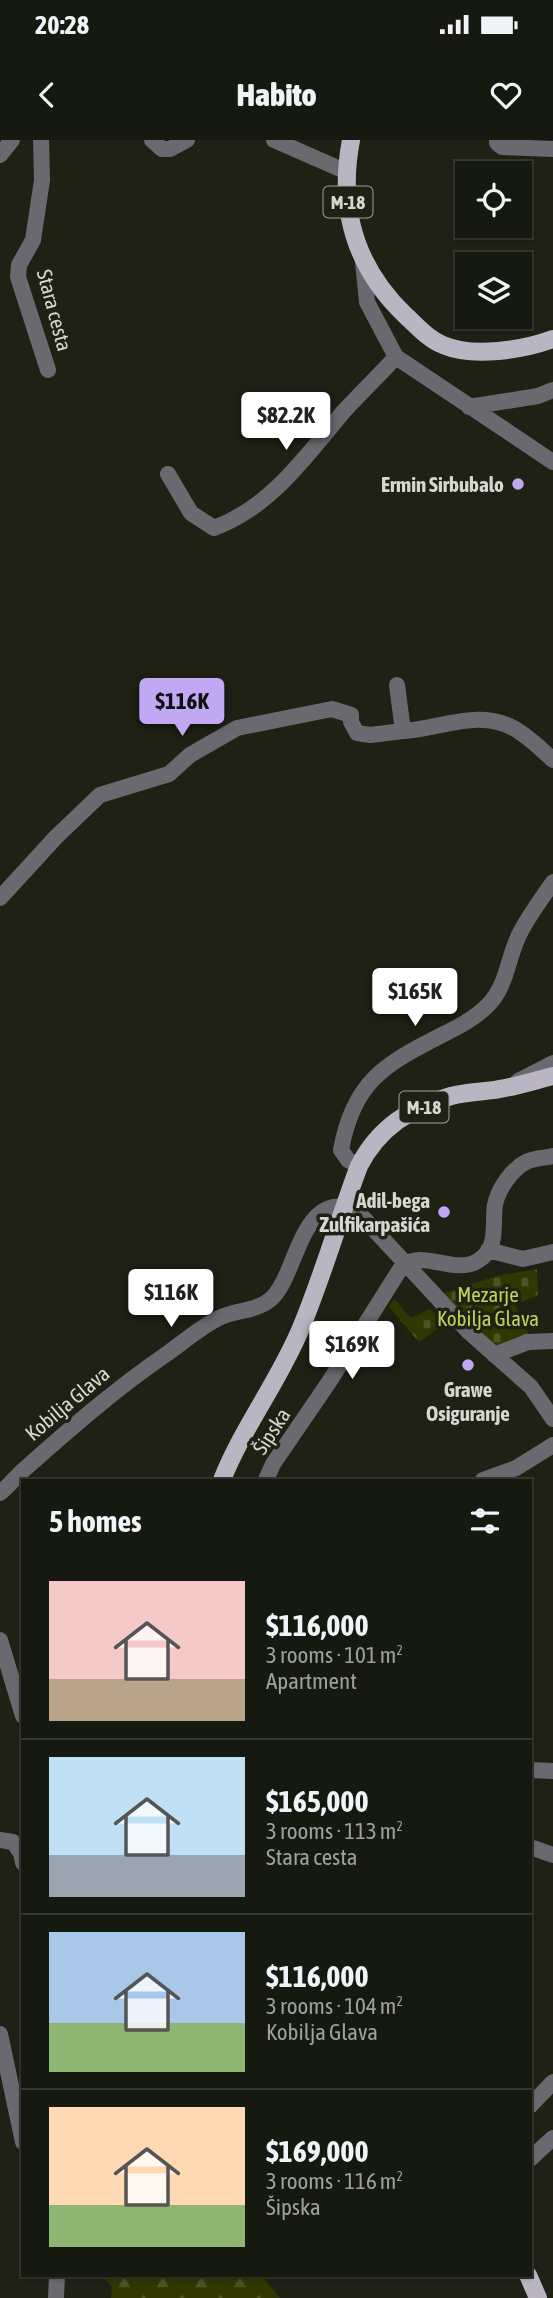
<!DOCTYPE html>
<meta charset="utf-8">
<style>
body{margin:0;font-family:"Asap Condensed",sans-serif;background:#1f2218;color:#f1f3f6;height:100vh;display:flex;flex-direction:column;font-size:26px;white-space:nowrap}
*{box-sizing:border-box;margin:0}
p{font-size:23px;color:#9ea09e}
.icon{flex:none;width:38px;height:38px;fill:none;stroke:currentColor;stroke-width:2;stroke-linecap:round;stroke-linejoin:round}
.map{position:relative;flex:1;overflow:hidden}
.details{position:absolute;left:21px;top:1339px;width:511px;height:798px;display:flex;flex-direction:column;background:#16190f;border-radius:0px;box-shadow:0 2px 5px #0004,0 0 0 2px #35382f}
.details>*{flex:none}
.fabs{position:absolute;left:455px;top:21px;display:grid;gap:14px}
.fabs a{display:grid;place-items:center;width:77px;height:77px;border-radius:0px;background:#16190f;box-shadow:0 2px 5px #0004,0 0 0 2px #35382f;font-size:35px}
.price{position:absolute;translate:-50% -60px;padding:0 16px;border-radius:7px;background:#fff;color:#222;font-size:23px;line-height:46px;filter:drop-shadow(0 2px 4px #0008)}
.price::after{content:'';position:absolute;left:50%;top:42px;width:21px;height:16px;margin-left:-10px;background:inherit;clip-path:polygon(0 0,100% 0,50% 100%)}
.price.active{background:#c1a8f3;color:#111}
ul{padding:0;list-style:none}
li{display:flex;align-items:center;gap:21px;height:175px;padding:0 28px}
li+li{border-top:2px solid #35382f}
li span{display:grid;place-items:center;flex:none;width:196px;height:140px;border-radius:0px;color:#555}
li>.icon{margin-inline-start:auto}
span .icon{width:84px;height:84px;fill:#fffc;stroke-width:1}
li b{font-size:30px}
h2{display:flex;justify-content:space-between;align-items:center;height:84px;padding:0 28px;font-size:30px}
.status{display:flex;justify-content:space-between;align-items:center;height:49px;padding:0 35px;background:#16190f;direction:ltr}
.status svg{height:19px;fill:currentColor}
header{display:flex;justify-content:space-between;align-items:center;height:91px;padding:0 28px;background:#16190f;font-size:32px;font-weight:800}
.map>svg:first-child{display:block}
.forest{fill:url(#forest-firs)}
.cemetery{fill:url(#cemetery-stones)}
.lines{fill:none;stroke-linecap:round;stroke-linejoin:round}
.minor{stroke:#6b6970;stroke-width:16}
.major{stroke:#b9b5c2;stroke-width:18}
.poi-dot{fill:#c1a8f3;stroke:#1e2114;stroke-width:2.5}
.labels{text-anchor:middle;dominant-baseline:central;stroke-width:7;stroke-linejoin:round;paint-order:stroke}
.shield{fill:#1e2114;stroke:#9fa198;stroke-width:2}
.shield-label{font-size:19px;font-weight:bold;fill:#d6d8d0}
.street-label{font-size:21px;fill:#d6d8d0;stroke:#1e2114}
.poi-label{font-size:21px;font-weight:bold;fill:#d6d8d0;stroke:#1e2114;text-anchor:end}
.park-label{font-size:21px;fill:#c0d45a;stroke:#1e2114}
</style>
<div class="status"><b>20:28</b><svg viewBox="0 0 49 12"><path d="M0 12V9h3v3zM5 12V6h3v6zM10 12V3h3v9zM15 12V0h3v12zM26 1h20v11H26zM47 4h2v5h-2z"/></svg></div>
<header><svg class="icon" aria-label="back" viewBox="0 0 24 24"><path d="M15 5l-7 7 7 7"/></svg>Habito<svg class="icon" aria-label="heart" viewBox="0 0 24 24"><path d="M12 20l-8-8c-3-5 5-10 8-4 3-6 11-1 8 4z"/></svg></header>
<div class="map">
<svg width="553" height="2158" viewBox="0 0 553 2158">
<defs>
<pattern id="forest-firs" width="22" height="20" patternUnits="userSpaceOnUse" patternTransform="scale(1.75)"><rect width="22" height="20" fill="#303700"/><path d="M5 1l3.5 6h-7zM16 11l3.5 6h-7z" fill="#4d5324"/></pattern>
<pattern id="cemetery-stones" width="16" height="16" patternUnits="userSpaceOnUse" patternTransform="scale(1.75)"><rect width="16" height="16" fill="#303700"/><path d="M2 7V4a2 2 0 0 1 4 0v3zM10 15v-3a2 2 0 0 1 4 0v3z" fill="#4d5324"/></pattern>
</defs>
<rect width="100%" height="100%" fill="#1e2114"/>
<!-- forest -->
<path class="forest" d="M102,2135H261L280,2158H111L112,2147Z"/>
<!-- cemetery -->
<path class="cemetery" d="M537,1129L538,1155L515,1165L529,1195L499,1206L493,1204L439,1158L444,1153L496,1136Z
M394,1159L411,1178L430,1169L444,1184L419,1202L389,1167Z"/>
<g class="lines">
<!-- minor -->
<path class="minor" d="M41,0L42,40L33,100L19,125L18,137L48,230
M152,0L162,9H170L187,0
M274,0L347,32
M497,0V3L502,7L553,9
M0,15L12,0
M363,122L367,162L396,217L553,322
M469,267L538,256L553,250
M168,334L191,373L214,388C271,367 306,316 344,271C361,253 379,235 396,217
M403,591C441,589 479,568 515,589C529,597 541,609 553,620
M0,758L56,697L100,655L169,634L190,615L237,588L332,569L351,575V582L357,593L370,595L403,591L397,545
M518,941L553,923
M359,1026L348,1020L341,1010C353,943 383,925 440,896C458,887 476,878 489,864C508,844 508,814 521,791C530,774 542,758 553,742
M488,1110L523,1119L553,1112
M494,1215L528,1202L553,1201
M266,1340L273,1324L329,1242L404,1123C409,1122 415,1120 420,1120C439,1120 462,1132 479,1120C499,1108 492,1083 495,1065C498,1049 512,1029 526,1022C534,1018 545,1018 553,1016
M483,1340L516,1328L553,1305
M0,1353C10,1345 17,1335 27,1327C72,1287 118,1247 168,1213C185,1201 203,1185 221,1177C237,1170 257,1171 271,1159C298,1135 300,1048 356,1070L469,1192L531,1247L553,1279
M0,1500L23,1576
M530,1630L553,1631
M0,1700L13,1702L21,1713L23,1723
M530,1707L553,1715
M0,1894L23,2002
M530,1966L553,1942
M530,2019L553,1998
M56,2158L57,2135"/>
<!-- major -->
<path class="major" d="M351,0C338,68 355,127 405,175C417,186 428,199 443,205C473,218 523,210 553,199
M222,1340C243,1287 279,1241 301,1188C323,1135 339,1079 359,1026C379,987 410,968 451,956C469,951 488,952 505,948C521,945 537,940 553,936
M528,2135L538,2158"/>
</g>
<!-- markers -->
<g class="poi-dot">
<circle cx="518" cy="344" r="7"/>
<circle cx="444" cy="1072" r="7"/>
<circle cx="468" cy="1225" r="7"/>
</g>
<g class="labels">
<!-- shield labels -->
<g class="shield">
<rect x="323.5" y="46.5" width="49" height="31" rx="5"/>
<rect x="399.5" y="951.5" width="49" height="31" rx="5"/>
</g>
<g class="shield-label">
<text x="348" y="62">M-18</text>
<text x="424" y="967">M-18</text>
</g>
<!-- street labels -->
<g class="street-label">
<text transform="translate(55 170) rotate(75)">Stara cesta</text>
<text transform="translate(67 1263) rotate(-40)">Kobilja Glava</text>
<text transform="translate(271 1291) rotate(-57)">Šipska</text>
</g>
<!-- poi labels -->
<g class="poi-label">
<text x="504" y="344">Ermin Sirbubalo</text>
<text x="430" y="1060">Adil-bega<tspan x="430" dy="24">Zulfikarpašića</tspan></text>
<text x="468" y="1249" text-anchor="middle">Grawe<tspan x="468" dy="24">Osiguranje</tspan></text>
</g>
<!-- park labels -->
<g class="park-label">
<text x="488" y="1154">Mezarje<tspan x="488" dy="24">Kobilja Glava</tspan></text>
</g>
</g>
</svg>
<div class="fabs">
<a><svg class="icon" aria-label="locate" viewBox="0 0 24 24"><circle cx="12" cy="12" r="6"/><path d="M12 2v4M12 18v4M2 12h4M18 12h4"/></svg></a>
<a><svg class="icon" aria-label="layers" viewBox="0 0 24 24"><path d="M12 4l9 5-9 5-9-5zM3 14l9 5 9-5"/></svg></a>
</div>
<b class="price" style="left:286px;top:312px">$82.2K</b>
<b class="price active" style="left:182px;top:598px">$116K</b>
<b class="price" style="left:415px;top:888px">$165K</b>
<b class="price" style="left:171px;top:1189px">$116K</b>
<b class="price" style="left:352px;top:1241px">$169K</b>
<section class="details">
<h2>5 homes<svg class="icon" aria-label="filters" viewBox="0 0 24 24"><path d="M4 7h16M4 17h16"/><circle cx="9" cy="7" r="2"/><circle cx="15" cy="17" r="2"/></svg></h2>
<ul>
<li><span style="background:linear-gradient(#f6c9c9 70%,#b9a48a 0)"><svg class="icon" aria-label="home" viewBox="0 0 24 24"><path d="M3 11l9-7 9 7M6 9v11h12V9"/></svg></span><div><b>$116,000</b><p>3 rooms · 101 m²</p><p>Apartment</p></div></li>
<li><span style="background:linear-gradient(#bfe0f5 70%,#9aa5b1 0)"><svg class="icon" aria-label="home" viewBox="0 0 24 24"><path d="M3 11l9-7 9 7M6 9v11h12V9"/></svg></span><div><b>$165,000</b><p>3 rooms · 113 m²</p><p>Stara cesta</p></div></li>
<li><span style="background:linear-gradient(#a9c7e8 65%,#8fb573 0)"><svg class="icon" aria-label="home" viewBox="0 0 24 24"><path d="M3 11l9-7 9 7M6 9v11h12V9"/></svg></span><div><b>$116,000</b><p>3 rooms · 104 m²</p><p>Kobilja Glava</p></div></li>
<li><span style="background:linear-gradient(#ffd9b3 70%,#8fb573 0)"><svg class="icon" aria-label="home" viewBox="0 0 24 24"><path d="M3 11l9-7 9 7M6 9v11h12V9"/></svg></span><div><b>$169,000</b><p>3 rooms · 116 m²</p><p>Šipska</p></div></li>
</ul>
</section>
</div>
